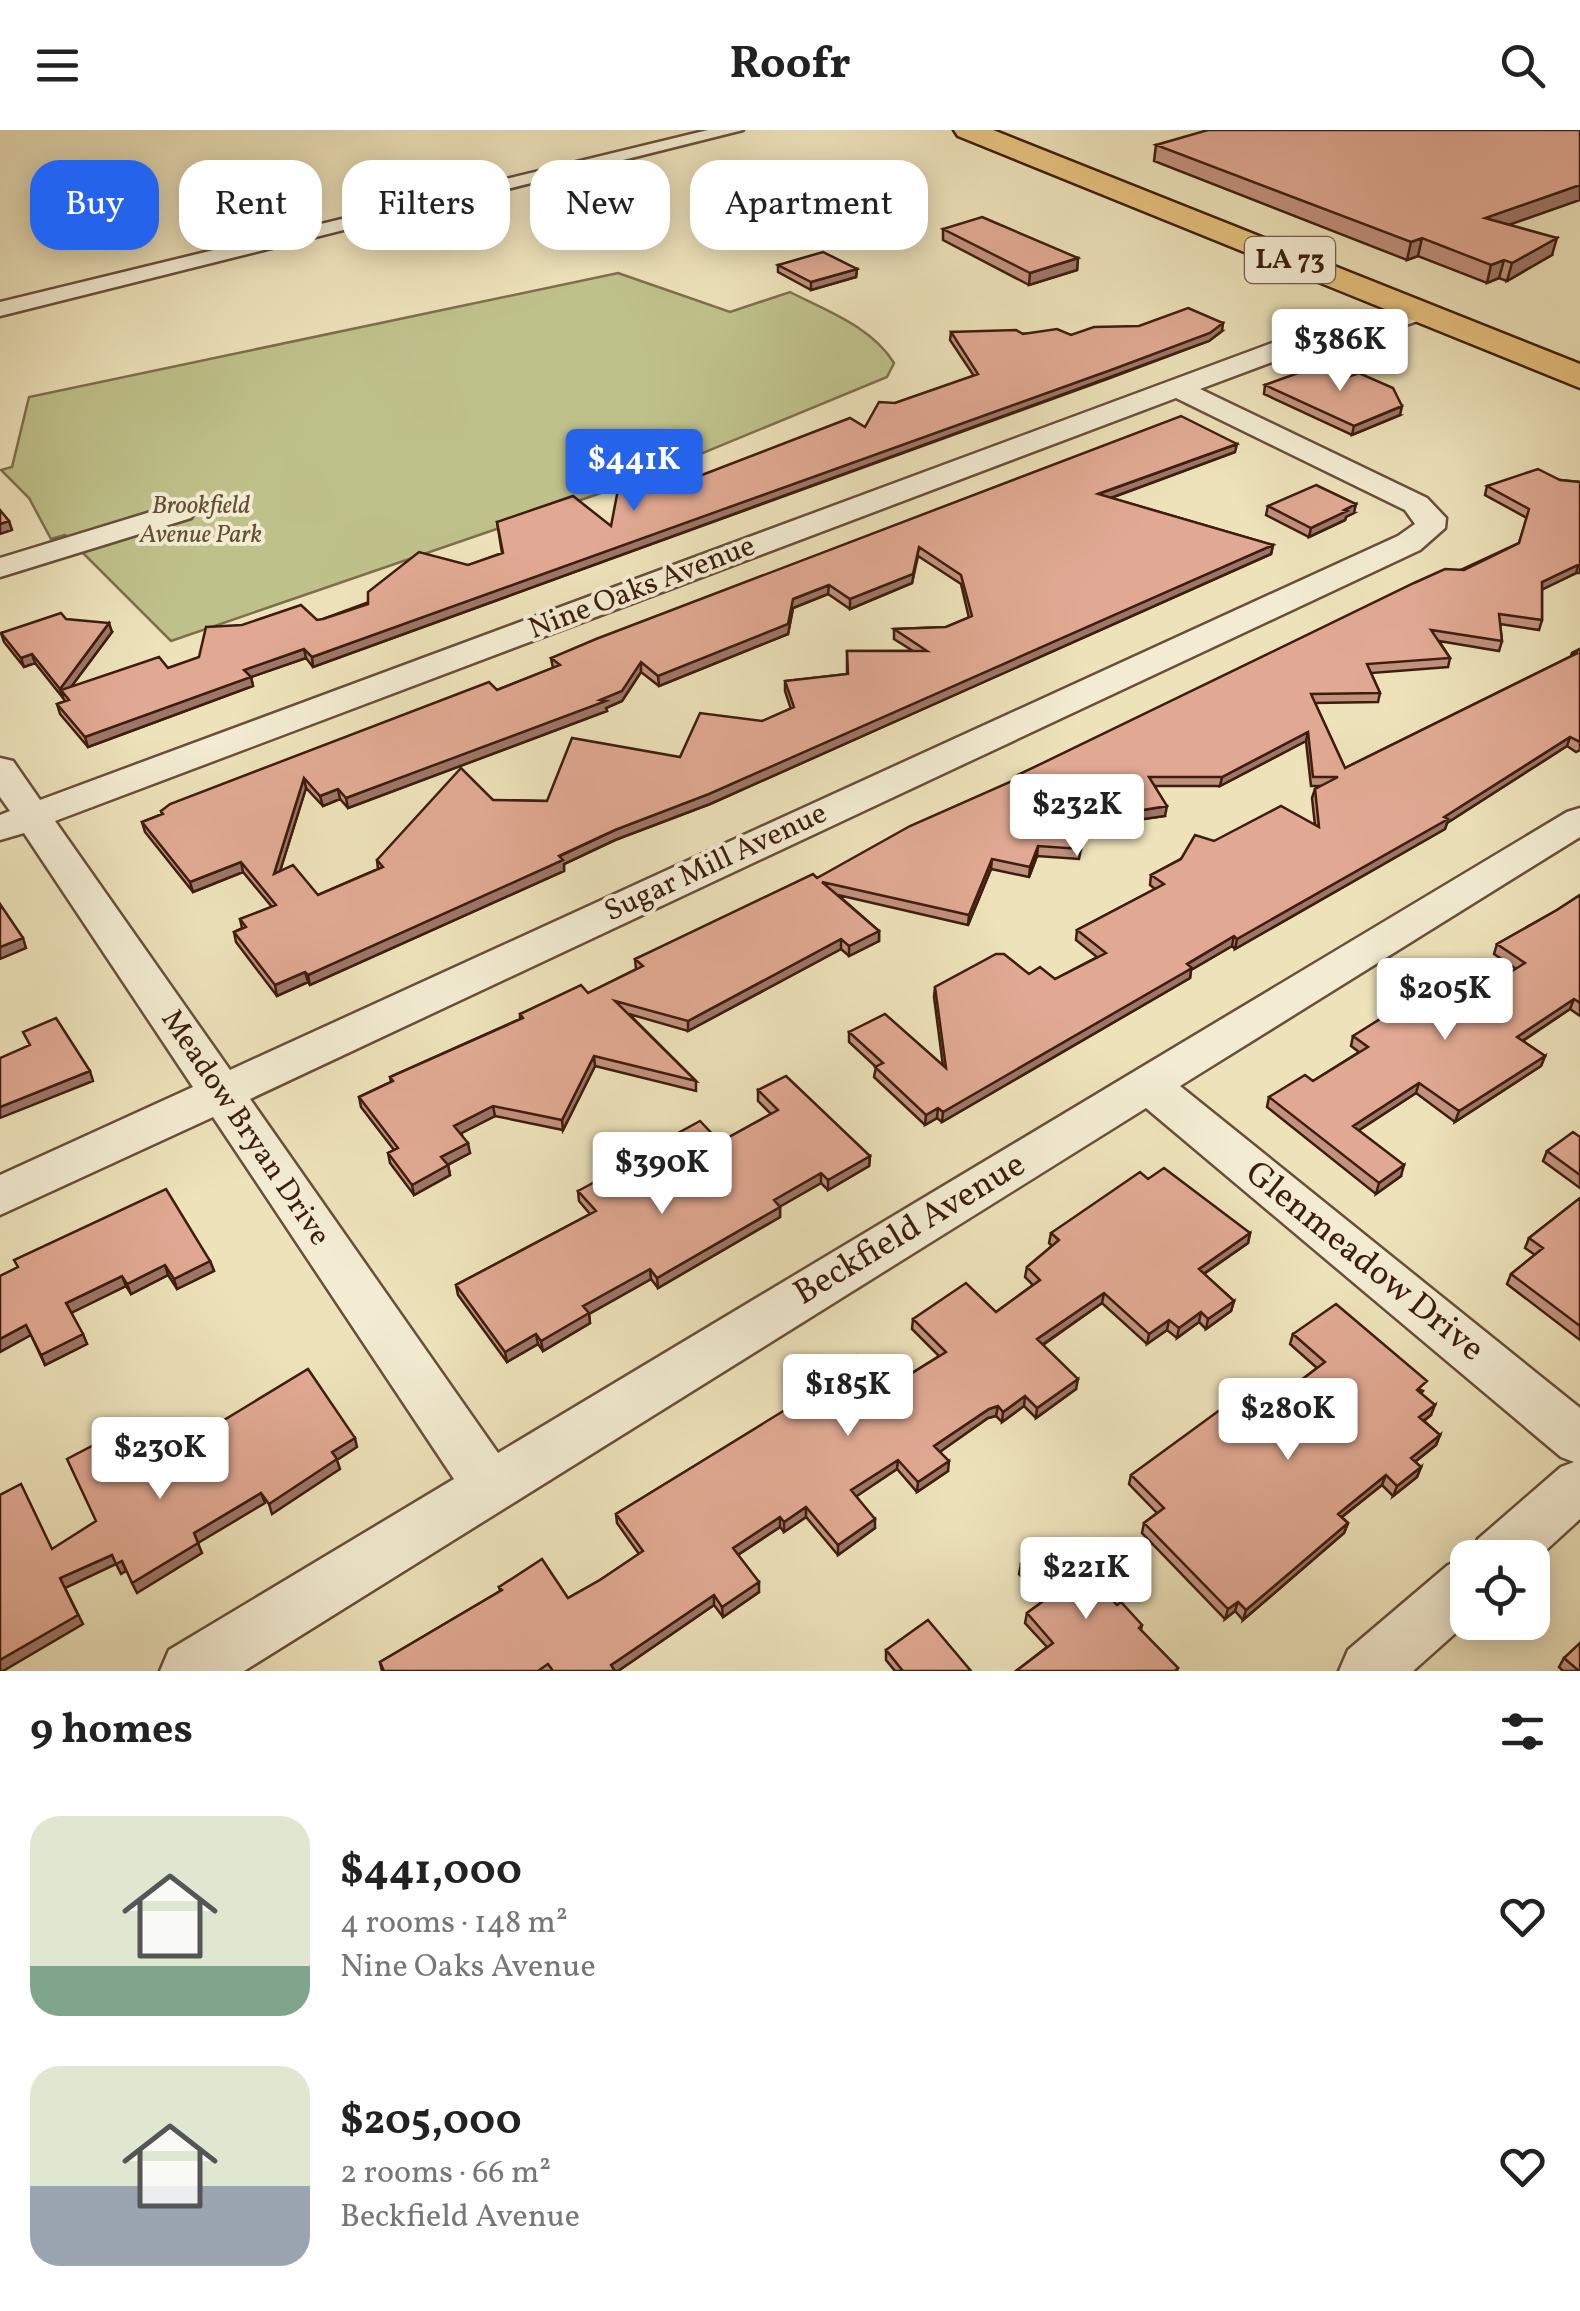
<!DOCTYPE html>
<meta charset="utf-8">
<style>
body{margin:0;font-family:Vollkorn,serif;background:#f6f6f6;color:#222;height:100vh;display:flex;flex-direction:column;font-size:38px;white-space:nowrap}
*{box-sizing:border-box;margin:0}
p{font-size:32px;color:#767676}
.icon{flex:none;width:55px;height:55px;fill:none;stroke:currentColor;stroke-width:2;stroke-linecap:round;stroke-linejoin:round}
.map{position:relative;height:1541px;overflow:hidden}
.sheet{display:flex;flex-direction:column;background:#fff;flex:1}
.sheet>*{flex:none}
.banner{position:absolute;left:30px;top:30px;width:1000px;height:90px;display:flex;gap:20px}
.tools{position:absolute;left:1450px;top:1410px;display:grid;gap:20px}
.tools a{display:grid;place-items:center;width:100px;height:100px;border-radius:20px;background:#fff;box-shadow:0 5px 25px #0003;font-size:50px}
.price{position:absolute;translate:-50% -85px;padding:0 22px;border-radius:10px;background:#fff;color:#222;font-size:32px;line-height:65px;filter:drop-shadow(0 2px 5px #0008)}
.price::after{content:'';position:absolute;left:50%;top:60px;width:30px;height:22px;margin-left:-15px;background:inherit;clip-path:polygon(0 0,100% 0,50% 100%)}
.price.active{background:#2563eb;color:#fff}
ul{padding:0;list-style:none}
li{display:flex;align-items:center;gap:30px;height:250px;padding:0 30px}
li span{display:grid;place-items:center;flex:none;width:280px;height:200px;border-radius:30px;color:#555}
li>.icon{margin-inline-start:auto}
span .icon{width:120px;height:120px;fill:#fffc;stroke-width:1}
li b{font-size:42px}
h2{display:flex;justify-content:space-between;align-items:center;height:120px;padding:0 30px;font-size:42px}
.chip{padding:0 35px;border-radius:30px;background:#fff;box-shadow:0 5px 25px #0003;font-size:35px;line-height:90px}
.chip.active{background:#2563eb;color:#fff}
header{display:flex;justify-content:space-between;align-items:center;height:130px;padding:0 30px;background:#fff;font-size:45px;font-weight:700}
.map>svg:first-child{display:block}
.green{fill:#bfc18b;stroke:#7e6f4c;stroke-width:2.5}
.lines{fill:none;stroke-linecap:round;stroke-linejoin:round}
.street-casing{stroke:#694e39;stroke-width:5}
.primary-casing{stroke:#3d1d0e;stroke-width:5}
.street{fill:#f3ecd2;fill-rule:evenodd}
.primary{fill:#e6c17d;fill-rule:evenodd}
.wall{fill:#c2917e;stroke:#3d1d0e;stroke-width:2.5;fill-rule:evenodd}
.shaded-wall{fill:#9e7667;stroke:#3d1d0e;stroke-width:2.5}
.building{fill:#e1a993;stroke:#3d1d0e;stroke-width:2.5;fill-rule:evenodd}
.labels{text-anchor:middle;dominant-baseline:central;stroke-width:8;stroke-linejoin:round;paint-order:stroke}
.far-park-label{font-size:25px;font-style:italic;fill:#644e34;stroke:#f3ecd2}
.shield{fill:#f3ecd2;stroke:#745b49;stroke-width:2.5}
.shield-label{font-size:28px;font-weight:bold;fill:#3d1d0e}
.street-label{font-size:30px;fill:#3d1d0e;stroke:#f3ecd2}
.near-street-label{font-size:35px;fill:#3d1d0e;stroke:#f3ecd2}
</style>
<header><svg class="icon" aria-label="menu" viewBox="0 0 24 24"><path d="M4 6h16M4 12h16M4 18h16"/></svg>Roofr<svg class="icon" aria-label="search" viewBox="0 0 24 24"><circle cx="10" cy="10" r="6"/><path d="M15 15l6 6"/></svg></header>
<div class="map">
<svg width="1580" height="1541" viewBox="0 0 1580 1541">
<rect width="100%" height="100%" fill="#ede2ba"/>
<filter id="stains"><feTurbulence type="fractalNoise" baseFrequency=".002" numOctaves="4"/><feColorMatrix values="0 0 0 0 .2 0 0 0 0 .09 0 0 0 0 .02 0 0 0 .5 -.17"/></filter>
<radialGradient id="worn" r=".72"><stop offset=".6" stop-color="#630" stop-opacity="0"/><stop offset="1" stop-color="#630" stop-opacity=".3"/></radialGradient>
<!-- green -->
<path class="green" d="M618,143L730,182L790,162C827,181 872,197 894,233L887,247L630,353L171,511L65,405L51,409L29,368L1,340L12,337L29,267Z"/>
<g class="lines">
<!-- street casing -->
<g class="street-casing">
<path id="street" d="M708,0H743L0,186V172Z
M1420,174L1429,177L1433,182L1429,187L1336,220L1288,226L1200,259L1427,368L1446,388L1445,398L1420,420L250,969L498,1323L1567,682L1580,678V707L1180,956L1580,1278V1389L1532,1433V1428H1470L1478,1409L1561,1337L1574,1332L1561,1327L1146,978L244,1541H160L169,1520L454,1349L213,987L0,1085V1045L193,957L24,703L0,710V685L10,681L0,667V628L13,631L40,670L1275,212L1324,207ZM1176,268L1405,380L1415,394L1398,406L230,940L55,691Z
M180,373L191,376L195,382L191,388L0,447V428Z
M1468,1427V1492L1413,1541H1339L1348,1520L1448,1435Z"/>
</g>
<!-- primary casing -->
<g class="primary-casing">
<path id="primary" d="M954,0H993L1580,234V258L958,6Z"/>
</g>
<!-- street -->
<use href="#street" class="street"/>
<!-- primary -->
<use href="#primary" class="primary"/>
</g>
<!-- wall -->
<path class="wall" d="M1156,15L1509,95L1552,125L1507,151L1499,148L1487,153L1418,126L1407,130L1154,31Z
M943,99L1078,128L1077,140L1029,155L943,110Z
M778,135L857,139L856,147L811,160L778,142Z
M1222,201L1209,211L1110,248L313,537L306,528L251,547L253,556L88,617L60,584L57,574L65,571L63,568L35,533L24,537L4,512L1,503L66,489L112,502L71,557L168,538L323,489L502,423L497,392L611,396L668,358L865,297L895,273L974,246L950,210L951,202L1071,205Z
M1265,255L1400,285L1352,305L1264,264Z
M1235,322L1111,368L1273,415L1271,424L710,674L615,710L564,734V741L310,855L308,852L277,866L236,812L234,802L242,798L240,789L272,777L243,742L193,762L145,702L142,692L162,684L161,681L497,560L553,538L551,528ZM918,426L961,454L969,488L946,497L894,499V509L913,521H847V544L785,551V561L791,579L680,627L547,671L493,670L377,730L378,739L318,765L280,741L306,658L323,676L340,669L348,678L607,581L606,578L622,571L641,542L659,556L788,504L793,478L828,464L850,479L912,453Z
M1560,350L1580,352V443H1576L1542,459V490L1539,500L1500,494L1502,511L1499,521L1439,511L1450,528L1448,537L1371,543L1380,563L1378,572L1315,573L1345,638L1571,526L1572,523L1580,519V620L1576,622L1567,616L1447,693L1445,699L1235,819L1232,816L1191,840L1190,848L942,992L937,988L925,995L874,947L876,937L849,912V902L943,936L934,867L935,857L1029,844L1055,849L1097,827L1076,810L1077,800L1155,759L1150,755L1151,745L1214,711L1315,695L1312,668L1315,659L1319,656H1311L1306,611L1220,656H1155L1165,686L1130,691L1116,670L1079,688L1081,719L1079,729L1037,726L1029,747L991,739L968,795L838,765L879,801V811L849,826L841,819L688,901L629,884L696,951V961L595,936L563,1000L495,986L461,1003L470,1023L448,1035L450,1045L414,1065L390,1033L388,1023L394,1020L361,977L359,967L391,952L390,947L520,889V884L588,863L636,839L635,829L817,748L1018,649V645L1519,413L1527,388L1485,365L1487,356Z
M1268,376L1354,383L1346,387L1345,390L1309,407L1266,385Z
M1580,765V886L1570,879L1523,911L1545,926L1541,936L1455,992L1416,963L1359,1000L1401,1046L1376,1064L1267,977L1269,967L1313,951L1359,922L1351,916L1353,906L1439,858L1472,866L1516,839L1494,824L1497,814L1557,780Z
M758,960L870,1026L869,1036L828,1060L821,1053L780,1076V1087L658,1158L651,1149L589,1184L590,1193L543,1221L538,1214L507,1232L458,1165L456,1155L590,1084L579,1071L578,1061L630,1058L681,1031L669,1018V1008L720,1012L771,984L758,971Z
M1580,1007V1058L1543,1031L1547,1021Z
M1148,1049L1250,1103L1248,1113L1204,1144L1234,1171L1231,1181L1206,1199L1199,1192L1177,1208L1167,1200L1147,1214L1102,1173L1043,1215L1076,1259L1036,1288L1024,1276L1002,1292L996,1286L988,1288L940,1321L948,1341L917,1362L897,1339L856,1366L875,1398L838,1425L806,1387L784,1402L780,1397L738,1425L759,1462L723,1487L714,1475L618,1541H382L380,1532L500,1461L499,1457L568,1468L600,1450L639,1424L617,1393L616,1384L819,1260L818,1249L888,1258L939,1226L912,1199L913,1189L996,1182L1033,1155L1025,1147L1027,1137L1052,1116L1049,1113L1051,1103Z
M1580,1068V1210L1507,1154L1511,1144L1535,1125L1525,1118L1529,1108Z
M210,1131L214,1141L177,1159L168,1145L131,1164L126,1156L71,1182L87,1214L45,1235L31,1205L18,1137Z
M1293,1204L1423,1261L1421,1263L1431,1285L1424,1291L1440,1305L1436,1315L1415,1332L1421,1337L1417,1347L1393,1366L1382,1355L1342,1387L1348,1393L1344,1403L1243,1490L1235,1481L1225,1489L1142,1403L1144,1393L1157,1383L1129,1354L1131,1345L1262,1280L1317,1238L1290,1214Z
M1021,1434L1117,1475L1142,1495L1141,1500L1178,1538L1177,1541H1016L1047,1517L1025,1493L1027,1483L1044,1471L1019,1444Z
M886,1520L971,1541H895L886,1530Z
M1564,1528L1580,1541H1563L1559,1537Z"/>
<!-- shaded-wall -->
<path class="shaded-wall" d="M1580,55V70L1480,105L1485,88Z
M1422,108L1418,126L1407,130L1411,112Z
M1557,108L1552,125L1507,151L1512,133Z
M1078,128L1077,140L1029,155L1030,143Z
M1504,130L1499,148L1487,153L1491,135Z
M857,139L856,147L811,160V152Z
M1223,193L1222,201L1209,211L313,537L312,527Z
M1402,276L1400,285L1352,305L1354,296Z
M1237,314L1235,322L1097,373L1098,364Z
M1356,374L1354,383L1346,387L1345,390L1309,407L1311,398Z
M9,391L12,400L0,404V394Z
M1273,415L1271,424L710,674L615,710L564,734V741L310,855L308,845L615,700Z
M919,417L912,453L850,479V469Z
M1579,433L1576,443L1539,461L1542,452Z
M829,455L828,464L793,478L788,504L659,556L658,546L793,469Z
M109,493L112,502L65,565L61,560L63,568L60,559Z
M304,519L306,528L251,547L253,556L88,617L85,607L244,540Z
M32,524L35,533L24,537L21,528Z
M641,532V542L622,571L606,578L607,581L348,678L346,668L600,570Z
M1308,602L1306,611L1220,656L1222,647Z
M1570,607L1567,616L1447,693L1445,699L1235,819L1237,809L1444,687Z
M304,648L306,658L276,754L274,744Z
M338,659L340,669L323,676L320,666Z
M1118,660L1116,670L1077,689L1079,680Z
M1167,676L1165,686L1130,691L1131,682Z
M1038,716L1037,726L1029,747L1030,737Z
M992,729L991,739L968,795L969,785Z
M241,732L243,742L193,762L190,752Z
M879,801V811L849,826V816Z
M1234,806L1232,816L1191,840L1190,848L942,992L943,982Z
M23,808L26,818L0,829V817Z
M841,809V819L688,901V891Z
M305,842L308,852L277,866L275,855Z
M1574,869L1570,879L1513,917L1517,907Z
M594,926L595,936L563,1000L562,990Z
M1545,926L1541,936L1455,992L1459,981Z
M90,941L93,951L0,988V977Z
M1419,953L1416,963L1350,1006L1353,996Z
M493,976L495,986L456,1006L454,996Z
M938,978L937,988L925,995L926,985Z
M468,1013L470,1023L443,1037L441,1027Z
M870,1026L869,1036L828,1060V1050Z
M448,1035L450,1045L414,1065L412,1055Z
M1404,1035L1401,1046L1376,1064L1379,1053Z
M821,1043V1053L774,1080V1070Z
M780,1077V1087L658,1158L657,1148Z
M1250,1103L1248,1113L1196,1149L1199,1139Z
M210,1131L214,1141L177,1159L174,1149Z
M165,1135L168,1145L131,1164L127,1154Z
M650,1139L651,1149L589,1184L590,1193L543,1221L541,1211L583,1176Z
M122,1146L126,1156L71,1183L66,1173Z
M1104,1163L1102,1173L1036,1219L1037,1209Z
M1234,1171L1231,1181L1206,1199L1208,1189Z
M1201,1182L1199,1192L1177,1208L1179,1198Z
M1169,1190L1167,1200L1147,1214L1149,1204Z
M26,1195L31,1205L0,1222V1209Z
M83,1204L87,1214L45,1235L41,1225Z
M536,1204L538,1214L507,1232L505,1222Z
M1078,1249L1076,1259L1036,1288L1037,1278Z
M1025,1266L1024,1276L1002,1292L1003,1282Z
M1435,1275L1431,1285L1415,1297L1419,1287Z
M998,1276L996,1286L988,1288L934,1326V1316L989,1279Z
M1440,1305L1436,1315L1407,1338L1411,1328Z
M355,1308L357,1317L337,1330L340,1339L272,1384L269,1374L332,1322Z
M898,1330L897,1339L851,1370V1360Z
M949,1331L948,1341L917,1362L918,1352Z
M1421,1337L1417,1347L1393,1366L1397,1356Z
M1386,1345L1382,1355L1334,1393L1338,1384Z
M261,1363L265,1373L198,1413L194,1403Z
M806,1377V1387L784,1402V1392Z
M780,1387V1397L733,1428V1418Z
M875,1389V1398L838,1425V1415Z
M1348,1393L1344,1403L1243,1490L1246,1480Z
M198,1413L202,1423L137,1463L132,1453Z
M112,1425L122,1431L126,1441L121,1444L116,1434L65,1458L83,1494L3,1541H0V1530L60,1448Z
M759,1452V1462L723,1487L722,1477Z
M714,1465V1475L618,1541H612L611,1535Z
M1238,1472L1235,1481L1225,1489L1228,1479Z"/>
<!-- building -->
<path class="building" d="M1208,0H1580V55L1485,88L1557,108L1512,133L1504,130L1491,135L1422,108L1411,112L1156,15Z
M982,87L1078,128L1030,143L943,99Z
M823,122L857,139L811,152L778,135Z
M1188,178L1223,193L1210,203L1111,240L312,527L304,519L244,540L251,547L85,607L57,574L69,570L61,560L159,527L168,538L199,527L206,497L242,495L301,475L317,490L323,489L368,474V462L419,422L468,435L503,423L497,392L573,366L611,396L620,349L643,341L668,358L850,288L865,297L879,272L895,273L978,244L951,202L1016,200L1023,204L1057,199L1071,205L1094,197L1139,196Z
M1320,235L1348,247L1359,243L1393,258L1402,276L1354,296L1265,255Z
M1181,286L1237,314L1098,364L1273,415L709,664L615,700L559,726L563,730L308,845L305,842L275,855L234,802L246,797L240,789L276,775L241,732L190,752L142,692L163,684L161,681L170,674L489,552L497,560L560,535L551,528L596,509ZM919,417L961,445L972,486L946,497L894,499L927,521H847L848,544L785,551L794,577L762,591L700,583L680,627L572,608L547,671L493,670L461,638L377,730L383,737L318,765L293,735L274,744L304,648L320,666L338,659L346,668L606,571L600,570L622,561L641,532L658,546L788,494L793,469L829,455L850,469L913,444Z
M1538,339L1560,350L1580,352V434L1542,452V490L1499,484L1502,511L1431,500L1450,528L1367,534L1380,563L1311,564L1345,638L1578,523H1572L1580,519V612L1570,607L1444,687L1448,689L1237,809L1234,806L1187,834L1192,838L943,982L938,978L926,985L875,937L883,933L849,902L885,884L946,938L935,857L996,824H1004L1029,844L1040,837L1055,849L1106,823L1077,800L1164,754L1151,745L1181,729L1195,705L1214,711L1281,676L1319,697L1315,659L1338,647H1313L1308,602L1222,647H1149L1167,676L1131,682L1118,660L1079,680L1081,719L1038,716L1030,737L992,729L969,785L822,752L879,801L849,816L841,809L688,891L615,871L696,951L594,926L562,990L493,976L454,996L468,1013L441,1027L448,1035L412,1055L388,1023L398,1018L359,967L393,951L390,947L523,888L520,884L581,855L588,863L643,836L635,829L813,744L817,748L910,696L1021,647L1018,645L1414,453L1445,439L1464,440L1519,413L1529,379L1487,356Z
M1316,355L1356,374L1344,380L1347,381L1311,398L1268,376Z
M0,380L9,391L0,394Z
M61,483L66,489L109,493L60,559L32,524L21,528L1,503Z
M1580,765V873L1574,869L1517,907L1545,926L1459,981L1419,953L1353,996L1404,1035L1379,1053L1269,967L1305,945L1313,951L1368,917L1353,906L1434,855L1439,858L1450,851L1472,866L1525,833L1497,814L1557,780Z
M0,774L23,808L0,817Z
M56,888L90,941L0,977V928L30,915L23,902Z
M786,946L870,1026L828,1050L821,1043L774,1070L780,1077L657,1148L650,1139L583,1176L589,1183L541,1211L536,1204L505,1222L456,1155L596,1081L578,1061L615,1041L630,1058L687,1028L669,1008L700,991L720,1012L778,980L758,960Z
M1573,1002L1580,1007V1045L1547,1021Z
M1164,1038L1250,1103L1199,1139L1234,1171L1208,1189L1201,1182L1179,1198L1169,1190L1149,1204L1104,1163L1037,1209L1078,1249L1037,1278L1025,1266L1003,1282L998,1276L989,1279L934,1316L949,1331L918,1352L898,1330L851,1360L875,1389L838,1415L806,1377L784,1392L780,1387L733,1418L759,1452L722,1477L714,1465L611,1535L615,1541H553L548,1534L538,1541H384L380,1532L502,1460L499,1457L542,1429L568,1468L600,1450L643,1421L616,1384L824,1256L818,1249L857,1225L888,1258L946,1222L913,1189L966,1153L996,1182L1040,1150L1027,1137L1059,1110L1051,1103L1140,1042L1148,1049Z
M166,1059L210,1131L174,1149L165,1135L127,1154L122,1146L66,1173L83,1204L41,1225L26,1195L0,1209V1146L18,1137L14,1130Z
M1580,1068V1196L1511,1144L1543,1118L1529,1108Z
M1336,1174L1427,1251L1417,1260L1435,1275L1419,1287L1440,1305L1411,1328L1421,1337L1397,1356L1386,1345L1338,1384L1348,1393L1246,1480L1238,1472L1228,1479L1144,1393L1164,1378L1131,1345L1243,1263L1262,1280L1325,1232L1293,1204Z
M308,1239L355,1308L332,1322L337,1329L269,1374L261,1363L194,1403L198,1413L132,1453L122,1431L116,1434L112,1425L60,1448L78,1485L0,1530V1365L21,1354L52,1419L96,1391L67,1329L115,1304L133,1341L157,1328L160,1334L210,1308L206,1301Z
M1055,1409L1117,1475L1121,1472L1142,1495L1139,1498L1178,1538L1175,1541H1016L1053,1513L1027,1483L1050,1466L1021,1434Z
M928,1490L971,1541H903L886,1520Z
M1580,1513V1541H1579L1564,1528Z"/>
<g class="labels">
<!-- far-park labels -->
<g class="far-park-label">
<text x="201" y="376">Brookfield<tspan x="201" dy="29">Avenue Park</tspan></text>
</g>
<!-- shield labels -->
<rect class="shield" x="1245" y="107" width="90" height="46" rx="8"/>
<g class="shield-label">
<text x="1290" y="130">LA 73</text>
</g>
<!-- street labels -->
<g class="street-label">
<text transform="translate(642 458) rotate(-21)">Nine Oaks Avenue</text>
<text transform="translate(716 733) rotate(-25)">Sugar Mill Avenue</text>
<text transform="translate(245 998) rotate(56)">Meadow Bryan Drive</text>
</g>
<!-- near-street labels -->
<g class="near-street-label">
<text transform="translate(910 1100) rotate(-31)">Beckfield Avenue</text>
<text transform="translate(1364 1132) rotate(39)">Glenmeadow Drive</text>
</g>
</g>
<rect width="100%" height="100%" filter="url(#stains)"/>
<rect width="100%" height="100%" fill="url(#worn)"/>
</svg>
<div class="tools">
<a><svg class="icon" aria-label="locate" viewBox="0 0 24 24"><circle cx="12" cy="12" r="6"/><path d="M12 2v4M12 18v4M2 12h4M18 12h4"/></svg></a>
</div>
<b class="price" style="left:1340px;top:264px">$386K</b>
<b class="price active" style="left:634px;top:384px">$441K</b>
<b class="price" style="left:1077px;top:729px">$232K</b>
<b class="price" style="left:1445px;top:913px">$205K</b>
<b class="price" style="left:662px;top:1087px">$390K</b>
<b class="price" style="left:848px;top:1309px">$185K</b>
<b class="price" style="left:1288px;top:1333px">$280K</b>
<b class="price" style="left:160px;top:1372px">$230K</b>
<b class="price" style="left:1086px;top:1492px">$221K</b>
<div class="banner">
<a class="chip active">Buy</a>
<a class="chip">Rent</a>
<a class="chip">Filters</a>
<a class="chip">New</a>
<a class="chip">Apartment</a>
</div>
</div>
<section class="sheet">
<h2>9 homes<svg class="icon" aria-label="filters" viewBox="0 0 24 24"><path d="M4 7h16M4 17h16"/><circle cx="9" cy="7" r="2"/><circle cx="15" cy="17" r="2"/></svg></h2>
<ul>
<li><span style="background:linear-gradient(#dfe7d0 75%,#7fa58c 0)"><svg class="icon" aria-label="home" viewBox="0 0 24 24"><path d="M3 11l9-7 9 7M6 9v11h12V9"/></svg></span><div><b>$441,000</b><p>4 rooms · 148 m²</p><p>Nine Oaks Avenue</p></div><svg class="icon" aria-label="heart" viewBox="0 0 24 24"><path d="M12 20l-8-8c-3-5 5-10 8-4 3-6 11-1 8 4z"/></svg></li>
<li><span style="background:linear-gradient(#dfe7d0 60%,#9aa5b1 0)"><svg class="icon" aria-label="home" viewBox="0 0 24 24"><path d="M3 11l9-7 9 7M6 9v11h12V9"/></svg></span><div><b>$205,000</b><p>2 rooms · 66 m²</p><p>Beckfield Avenue</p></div><svg class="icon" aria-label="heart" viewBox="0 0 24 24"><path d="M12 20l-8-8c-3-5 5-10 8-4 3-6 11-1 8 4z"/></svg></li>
</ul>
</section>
